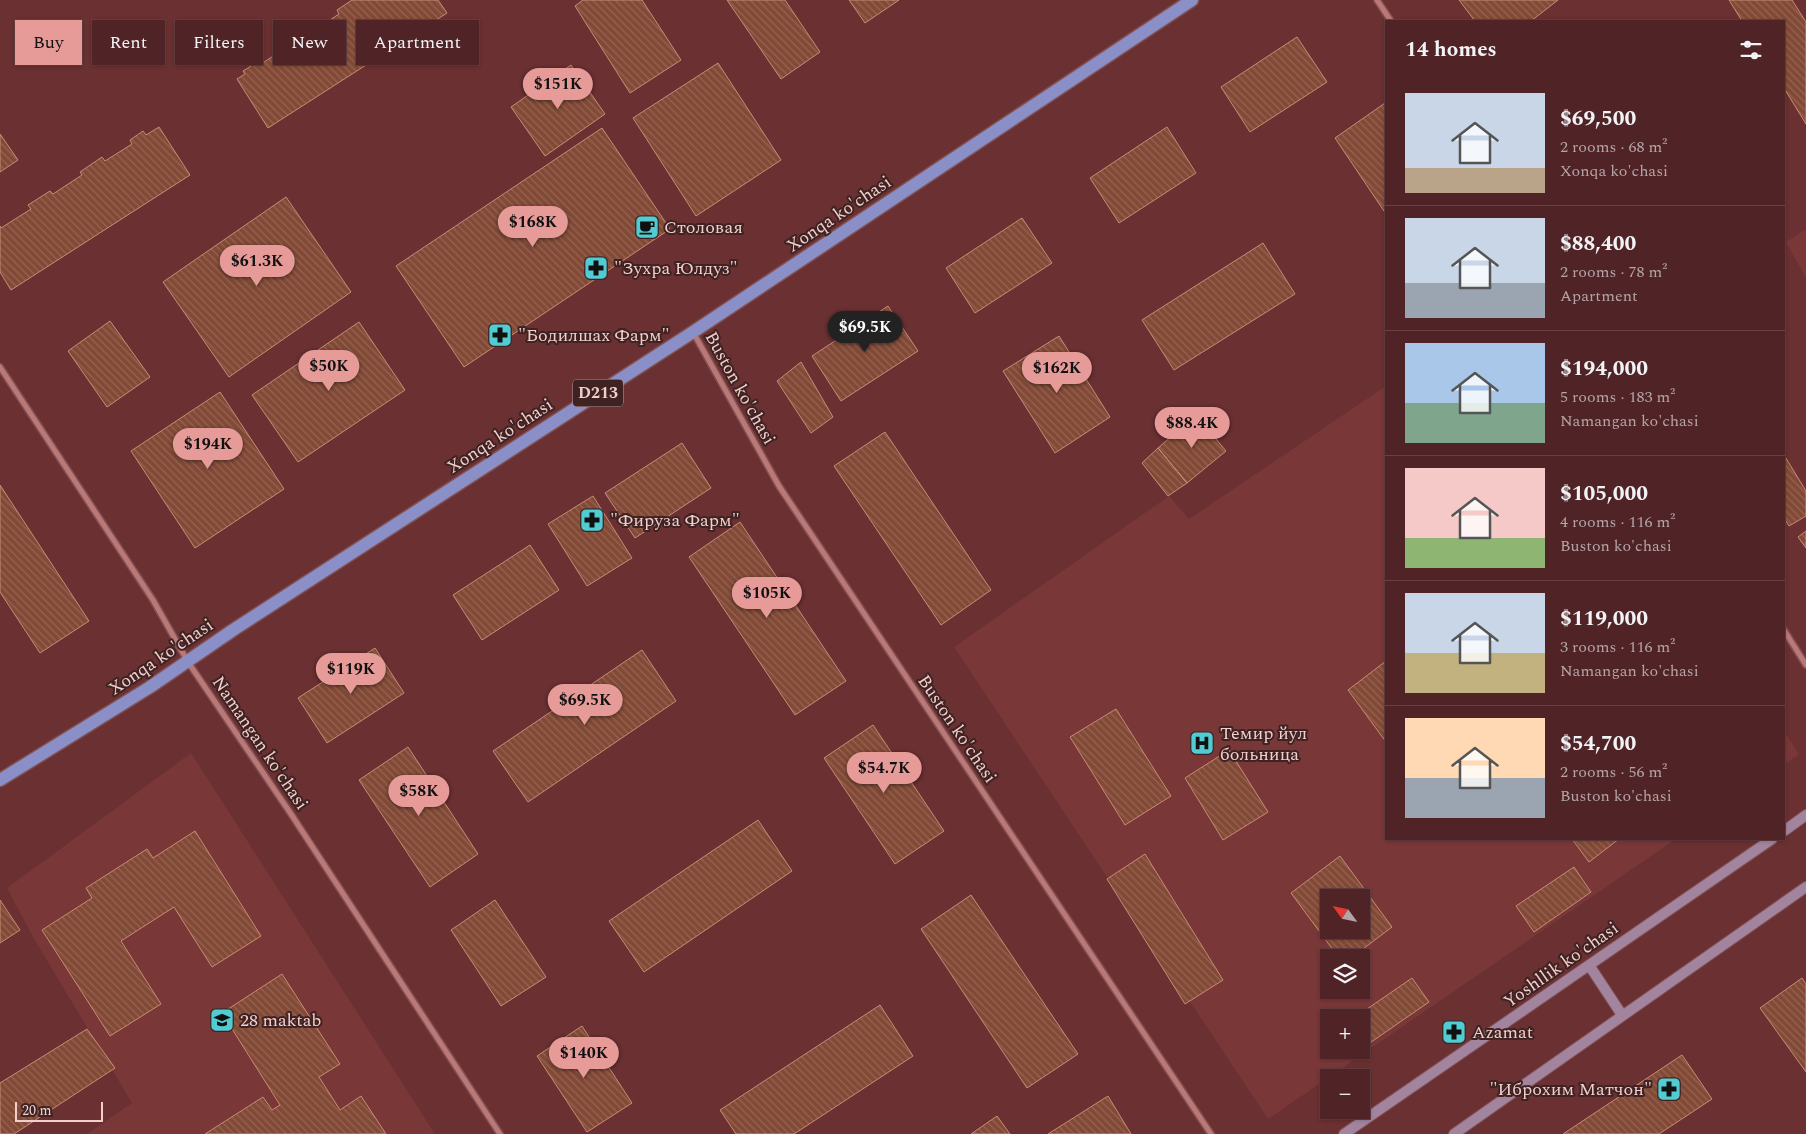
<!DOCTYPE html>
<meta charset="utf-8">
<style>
body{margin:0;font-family:Spectral,serif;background:#5a3032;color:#f1f3f6;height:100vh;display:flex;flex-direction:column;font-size:19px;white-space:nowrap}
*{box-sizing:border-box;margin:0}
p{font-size:16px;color:#b4a4a7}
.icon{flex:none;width:28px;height:28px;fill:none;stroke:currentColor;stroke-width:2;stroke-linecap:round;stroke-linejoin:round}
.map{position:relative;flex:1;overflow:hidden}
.side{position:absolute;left:1385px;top:20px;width:400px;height:820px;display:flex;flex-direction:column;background:#502426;border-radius:0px;box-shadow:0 1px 4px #0004,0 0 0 1px #674143}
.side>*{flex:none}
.banner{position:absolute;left:15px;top:20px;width:475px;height:45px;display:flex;gap:10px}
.needle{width:32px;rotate:303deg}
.controls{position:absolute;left:1320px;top:889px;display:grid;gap:10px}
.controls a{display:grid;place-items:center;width:50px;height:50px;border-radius:0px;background:#502426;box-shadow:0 1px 4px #0004,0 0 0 1px #674143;font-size:25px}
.scale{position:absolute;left:15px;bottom:12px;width:88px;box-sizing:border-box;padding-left:5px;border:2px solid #f3cecd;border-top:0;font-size:14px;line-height:18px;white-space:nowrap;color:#f3cecd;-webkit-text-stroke:4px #3e2322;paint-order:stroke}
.price{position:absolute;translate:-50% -42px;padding:0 11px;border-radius:18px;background:#e69b98;color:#111;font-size:16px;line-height:32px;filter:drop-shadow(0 1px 2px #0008)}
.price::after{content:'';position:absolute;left:50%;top:30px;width:15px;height:11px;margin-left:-8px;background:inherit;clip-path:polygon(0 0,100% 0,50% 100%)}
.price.current{background:#222;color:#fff}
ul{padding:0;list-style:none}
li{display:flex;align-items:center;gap:15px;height:125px;padding:0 20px}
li+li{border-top:1px solid #674143}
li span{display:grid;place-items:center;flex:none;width:140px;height:100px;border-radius:0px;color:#555}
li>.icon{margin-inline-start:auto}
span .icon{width:60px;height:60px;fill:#fffc;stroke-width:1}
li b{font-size:21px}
h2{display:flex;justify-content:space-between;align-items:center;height:60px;padding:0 20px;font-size:21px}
.pill{padding:0 18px;border-radius:0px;background:#502426;box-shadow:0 1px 4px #0004,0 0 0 1px #674143;font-size:18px;line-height:45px}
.pill.current{background:#e69b98;color:#111}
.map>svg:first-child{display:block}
.built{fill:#793738;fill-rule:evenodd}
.building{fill:url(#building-back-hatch);stroke:#ca8b75;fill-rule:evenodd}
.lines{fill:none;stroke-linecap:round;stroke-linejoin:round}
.minor-casing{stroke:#825053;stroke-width:8}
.secondary-casing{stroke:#825053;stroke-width:12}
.primary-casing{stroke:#825053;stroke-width:15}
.minor{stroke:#ba7877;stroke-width:5}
.secondary{stroke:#a2849f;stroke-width:10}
.primary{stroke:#8a90c7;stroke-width:12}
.labels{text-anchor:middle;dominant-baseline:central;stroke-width:4;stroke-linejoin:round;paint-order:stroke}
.shield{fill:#3e2322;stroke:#bd9b9a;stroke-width:1}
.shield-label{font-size:16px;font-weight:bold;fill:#f3cecd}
.street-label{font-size:18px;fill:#f3cecd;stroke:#3e2322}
.poi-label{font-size:18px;fill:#f3cecd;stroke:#3e2322;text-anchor:start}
</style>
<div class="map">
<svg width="1806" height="1134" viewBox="0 0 1806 1134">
<defs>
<pattern id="building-back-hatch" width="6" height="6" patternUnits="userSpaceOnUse" patternTransform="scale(1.25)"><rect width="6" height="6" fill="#824a36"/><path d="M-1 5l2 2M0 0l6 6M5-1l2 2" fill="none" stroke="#946352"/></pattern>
</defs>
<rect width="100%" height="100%" fill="#6a3032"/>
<!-- built -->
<path class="built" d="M1806,229V278L1786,242Z
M1386,386V839H1676L1268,1119L954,647L1169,496L1189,519ZM1329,898H1361V930H1329ZM1329,958H1361V990H1329ZM1329,1018H1361V1050H1329Z
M1784,731L1799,754L1784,765Z
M191,753L435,1134H87L132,1103L33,937L7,888Z"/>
<!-- building -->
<path class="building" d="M352,0H438L447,13L268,128L237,79L245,74L243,71L256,63L258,66L287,47L285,44L307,29L310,33L339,14L337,10Z
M583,0H642L681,60L630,93L575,6Z
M727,0H785L820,52L781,79Z
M849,0H899L865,23Z
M1459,0H1558L1531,21H1475Z
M1729,0H1792L1806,22V124L1784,88V21H1742Z
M1297,37L1327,82L1250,132L1221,87Z
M718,63L781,160L696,216L633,118Z
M571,65L605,114L545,156L511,107Z
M1385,103L1386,105V214L1335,138Z
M159,127L190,175L11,290L0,272V226L1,228L31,209L28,205L50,191L53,194L82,175L80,172L102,157L105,161L132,144L130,140L143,131L146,135Z
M1167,127L1196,173L1119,223L1090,178Z
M602,128L670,229L464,367L396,266Z
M0,134L18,160L0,172Z
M286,197L351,292L229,377L163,282Z
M1022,218L1052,263L975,313L946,268Z
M1263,243L1295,294L1174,370L1142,320Z
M888,306L918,351L841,401L812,356Z
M110,321L150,377L107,407L68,351Z
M359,322L405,390L298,462L252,395Z
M1059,336L1110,417L1055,453L1003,371Z
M801,362L833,417L811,433L777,381Z
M220,392L284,489L195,548L131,451Z
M1196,415L1226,451L1187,483L1158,448Z
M885,432L991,590L941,625L834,466Z
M682,443L711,488L635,538L605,493Z
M1158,448L1187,483L1168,496L1142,463Z
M1784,455L1806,491V516L1789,526L1784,518Z
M0,485L89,621L40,653L0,592Z
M593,496L632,558L587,586L548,524Z
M740,522L846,681L795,715L689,557Z
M1806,531V548L1798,537Z
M530,545L559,590L482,640L453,595Z
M375,648L404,693L327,743L298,698Z
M642,650L676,701L528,802L493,751Z
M1386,661V742L1348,690Z
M1116,709L1171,796L1125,825L1070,737Z
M873,725L944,831L895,864L824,758Z
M408,747L478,854L430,887L359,780Z
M1229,750L1268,812L1223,840L1185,778Z
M758,820L792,871L644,972L609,921Z
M195,831L261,936L212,967L174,907L121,941L161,1004L110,1036L42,930L92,898L86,888L147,849L153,858Z
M1572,839H1619L1589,862Z
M1145,854L1223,980L1185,1004L1107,879Z
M1340,856L1392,927L1351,958H1339L1291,893ZM1329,898H1361V930H1329Z
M1574,867L1591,892L1534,932L1516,906Z
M971,895L1078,1054L1027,1088L921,929Z
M0,900L20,930L0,943Z
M495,900L546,977L501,1006L451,930Z
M282,974L340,1064L319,1077L340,1110L361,1096L386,1134H205L263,1097L272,1110L280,1105L222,1013Z
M1412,978L1429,1002L1361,1049V1018H1354Z
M1802,978L1806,984V1072L1760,1008Z
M880,1005L913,1056L794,1134H736L720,1110Z
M582,1026L632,1103L587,1132L537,1056Z
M87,1029L115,1068L14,1134H0V1083Z
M1682,1055L1712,1099L1659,1134H1563Z
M1108,1096L1131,1134H1048Z
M997,1116L1010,1134H971Z"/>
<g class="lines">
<!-- minor casing -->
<g class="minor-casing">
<path id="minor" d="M1377,0L1391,21
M693,332L779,486L1211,1134
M0,367L153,600L188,662L291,814L500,1134
M1784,630L1806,665"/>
</g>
<!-- secondary casing -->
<g class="secondary-casing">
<path id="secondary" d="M1784,831L1806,815
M1589,965L1622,1015
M1344,1134L1772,839
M1454,1134L1806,887"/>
</g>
<!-- primary casing -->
<g class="primary-casing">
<path id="primary" d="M0,780L150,687L233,630L693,332L1192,0"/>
</g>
<!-- minor -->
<use href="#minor" class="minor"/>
<!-- secondary -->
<use href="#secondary" class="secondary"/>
<!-- primary -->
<use href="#primary" class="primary"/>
</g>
<!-- icons -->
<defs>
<g id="cafe-square" transform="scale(1.25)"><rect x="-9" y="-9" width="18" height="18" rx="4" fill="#51ccd3" stroke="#3e2322"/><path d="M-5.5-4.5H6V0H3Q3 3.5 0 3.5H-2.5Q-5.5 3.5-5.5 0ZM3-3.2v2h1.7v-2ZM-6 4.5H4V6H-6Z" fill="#111"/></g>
<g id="pharmacy-square" transform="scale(1.25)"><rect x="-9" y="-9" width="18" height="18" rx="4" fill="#51ccd3" stroke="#3e2322"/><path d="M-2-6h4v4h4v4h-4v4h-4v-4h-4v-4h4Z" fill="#111"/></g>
<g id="hospital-square" transform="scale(1.25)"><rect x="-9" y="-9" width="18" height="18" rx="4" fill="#51ccd3" stroke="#3e2322"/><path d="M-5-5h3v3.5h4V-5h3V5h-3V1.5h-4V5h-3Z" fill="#111"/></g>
<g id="school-square" transform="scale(1.25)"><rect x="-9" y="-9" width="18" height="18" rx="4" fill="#51ccd3" stroke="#3e2322"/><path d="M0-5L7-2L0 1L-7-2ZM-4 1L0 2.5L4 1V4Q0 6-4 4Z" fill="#111"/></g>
</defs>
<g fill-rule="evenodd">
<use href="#cafe-square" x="647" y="227"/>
<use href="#pharmacy-square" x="596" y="268"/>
<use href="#pharmacy-square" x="500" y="335"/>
<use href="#pharmacy-square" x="592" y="520"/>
<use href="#hospital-square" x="1202" y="743"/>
<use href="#school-square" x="222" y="1020"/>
<use href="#pharmacy-square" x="1454" y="1032"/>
<use href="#pharmacy-square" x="1669" y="1089"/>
</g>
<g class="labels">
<!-- shield labels -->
<rect class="shield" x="573" y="379.5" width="50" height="27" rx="4"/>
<g class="shield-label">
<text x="598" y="393">D213</text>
</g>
<!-- street labels -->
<g class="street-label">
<text transform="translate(839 214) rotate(-34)">Xonqa ko'chasi</text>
<text transform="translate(740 388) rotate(61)">Buston ko'chasi</text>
<text transform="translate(500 436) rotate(-33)">Xonqa ko'chasi</text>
<text transform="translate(161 657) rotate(-34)">Xonqa ko'chasi</text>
<text transform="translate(957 729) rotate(56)">Buston ko'chasi</text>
<text transform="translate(260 743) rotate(56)">Namangan ko'chasi</text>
<text transform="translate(1561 965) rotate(-35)">Yoshllik ko'chasi</text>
</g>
<!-- poi labels -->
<g class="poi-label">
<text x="664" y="227">Столовая</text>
<text x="614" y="268">"Зухра Юлдуз"</text>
<text x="518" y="335">"Бодилшах Фарм"</text>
<text x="610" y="520">"Фируза Фарм"</text>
<text x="1220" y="733">Темир йул<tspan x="1220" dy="21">больница</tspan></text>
<text x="240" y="1020">28 maktab</text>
<text x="1472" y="1032">Azamat</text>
<text x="1652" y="1089" text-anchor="end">"Иброхим Матчон"</text>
</g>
</g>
</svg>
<div class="controls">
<a><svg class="needle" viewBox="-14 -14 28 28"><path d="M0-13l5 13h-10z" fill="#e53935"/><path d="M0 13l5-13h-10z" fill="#b4a4a7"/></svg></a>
<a><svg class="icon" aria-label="layers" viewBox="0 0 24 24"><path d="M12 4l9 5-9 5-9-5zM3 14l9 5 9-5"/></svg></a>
<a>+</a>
<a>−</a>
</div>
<div class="scale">20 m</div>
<b class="price" style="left:558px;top:110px">$151K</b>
<b class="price" style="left:533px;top:248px">$168K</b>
<b class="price" style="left:257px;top:287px">$61.3K</b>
<b class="price current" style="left:865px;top:353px">$69.5K</b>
<b class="price" style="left:329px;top:392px">$50K</b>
<b class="price" style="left:1057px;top:394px">$162K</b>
<b class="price" style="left:1192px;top:449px">$88.4K</b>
<b class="price" style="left:208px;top:470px">$194K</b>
<b class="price" style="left:767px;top:619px">$105K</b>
<b class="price" style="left:351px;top:695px">$119K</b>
<b class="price" style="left:585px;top:726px">$69.5K</b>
<b class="price" style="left:884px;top:794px">$54.7K</b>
<b class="price" style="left:419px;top:817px">$58K</b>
<b class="price" style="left:584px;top:1079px">$140K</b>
<div class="banner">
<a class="pill current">Buy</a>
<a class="pill">Rent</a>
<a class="pill">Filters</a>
<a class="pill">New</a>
<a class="pill">Apartment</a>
</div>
<section class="side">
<h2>14 homes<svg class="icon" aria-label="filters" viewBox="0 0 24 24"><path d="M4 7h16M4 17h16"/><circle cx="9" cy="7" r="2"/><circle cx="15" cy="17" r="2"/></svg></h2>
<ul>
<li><span style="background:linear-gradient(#c9d6e8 75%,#b9a48a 0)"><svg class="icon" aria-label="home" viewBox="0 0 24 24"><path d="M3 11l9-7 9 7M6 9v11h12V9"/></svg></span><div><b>$69,500</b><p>2 rooms · 68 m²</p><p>Xonqa ko'chasi</p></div></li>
<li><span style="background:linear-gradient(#c9d6e8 65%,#9aa5b1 0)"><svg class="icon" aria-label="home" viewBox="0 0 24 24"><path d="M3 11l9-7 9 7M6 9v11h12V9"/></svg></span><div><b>$88,400</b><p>2 rooms · 78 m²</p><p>Apartment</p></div></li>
<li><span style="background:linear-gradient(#a9c7e8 60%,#7fa58c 0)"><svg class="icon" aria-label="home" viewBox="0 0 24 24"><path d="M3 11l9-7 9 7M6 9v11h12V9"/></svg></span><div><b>$194,000</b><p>5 rooms · 183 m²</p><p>Namangan ko'chasi</p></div></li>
<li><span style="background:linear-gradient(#f6c9c9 70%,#8fb573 0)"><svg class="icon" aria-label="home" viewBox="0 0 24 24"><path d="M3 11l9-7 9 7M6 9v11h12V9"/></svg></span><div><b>$105,000</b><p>4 rooms · 116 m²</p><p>Buston ko'chasi</p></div></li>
<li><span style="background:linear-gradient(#c9d6e8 60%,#c2b280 0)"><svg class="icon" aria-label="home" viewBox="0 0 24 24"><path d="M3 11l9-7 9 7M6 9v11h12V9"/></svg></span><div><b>$119,000</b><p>3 rooms · 116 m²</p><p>Namangan ko'chasi</p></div></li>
<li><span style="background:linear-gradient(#ffd9b3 60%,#9aa5b1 0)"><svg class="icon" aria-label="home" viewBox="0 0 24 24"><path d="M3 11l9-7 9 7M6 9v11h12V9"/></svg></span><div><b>$54,700</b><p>2 rooms · 56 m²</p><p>Buston ko'chasi</p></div></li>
</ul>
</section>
</div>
